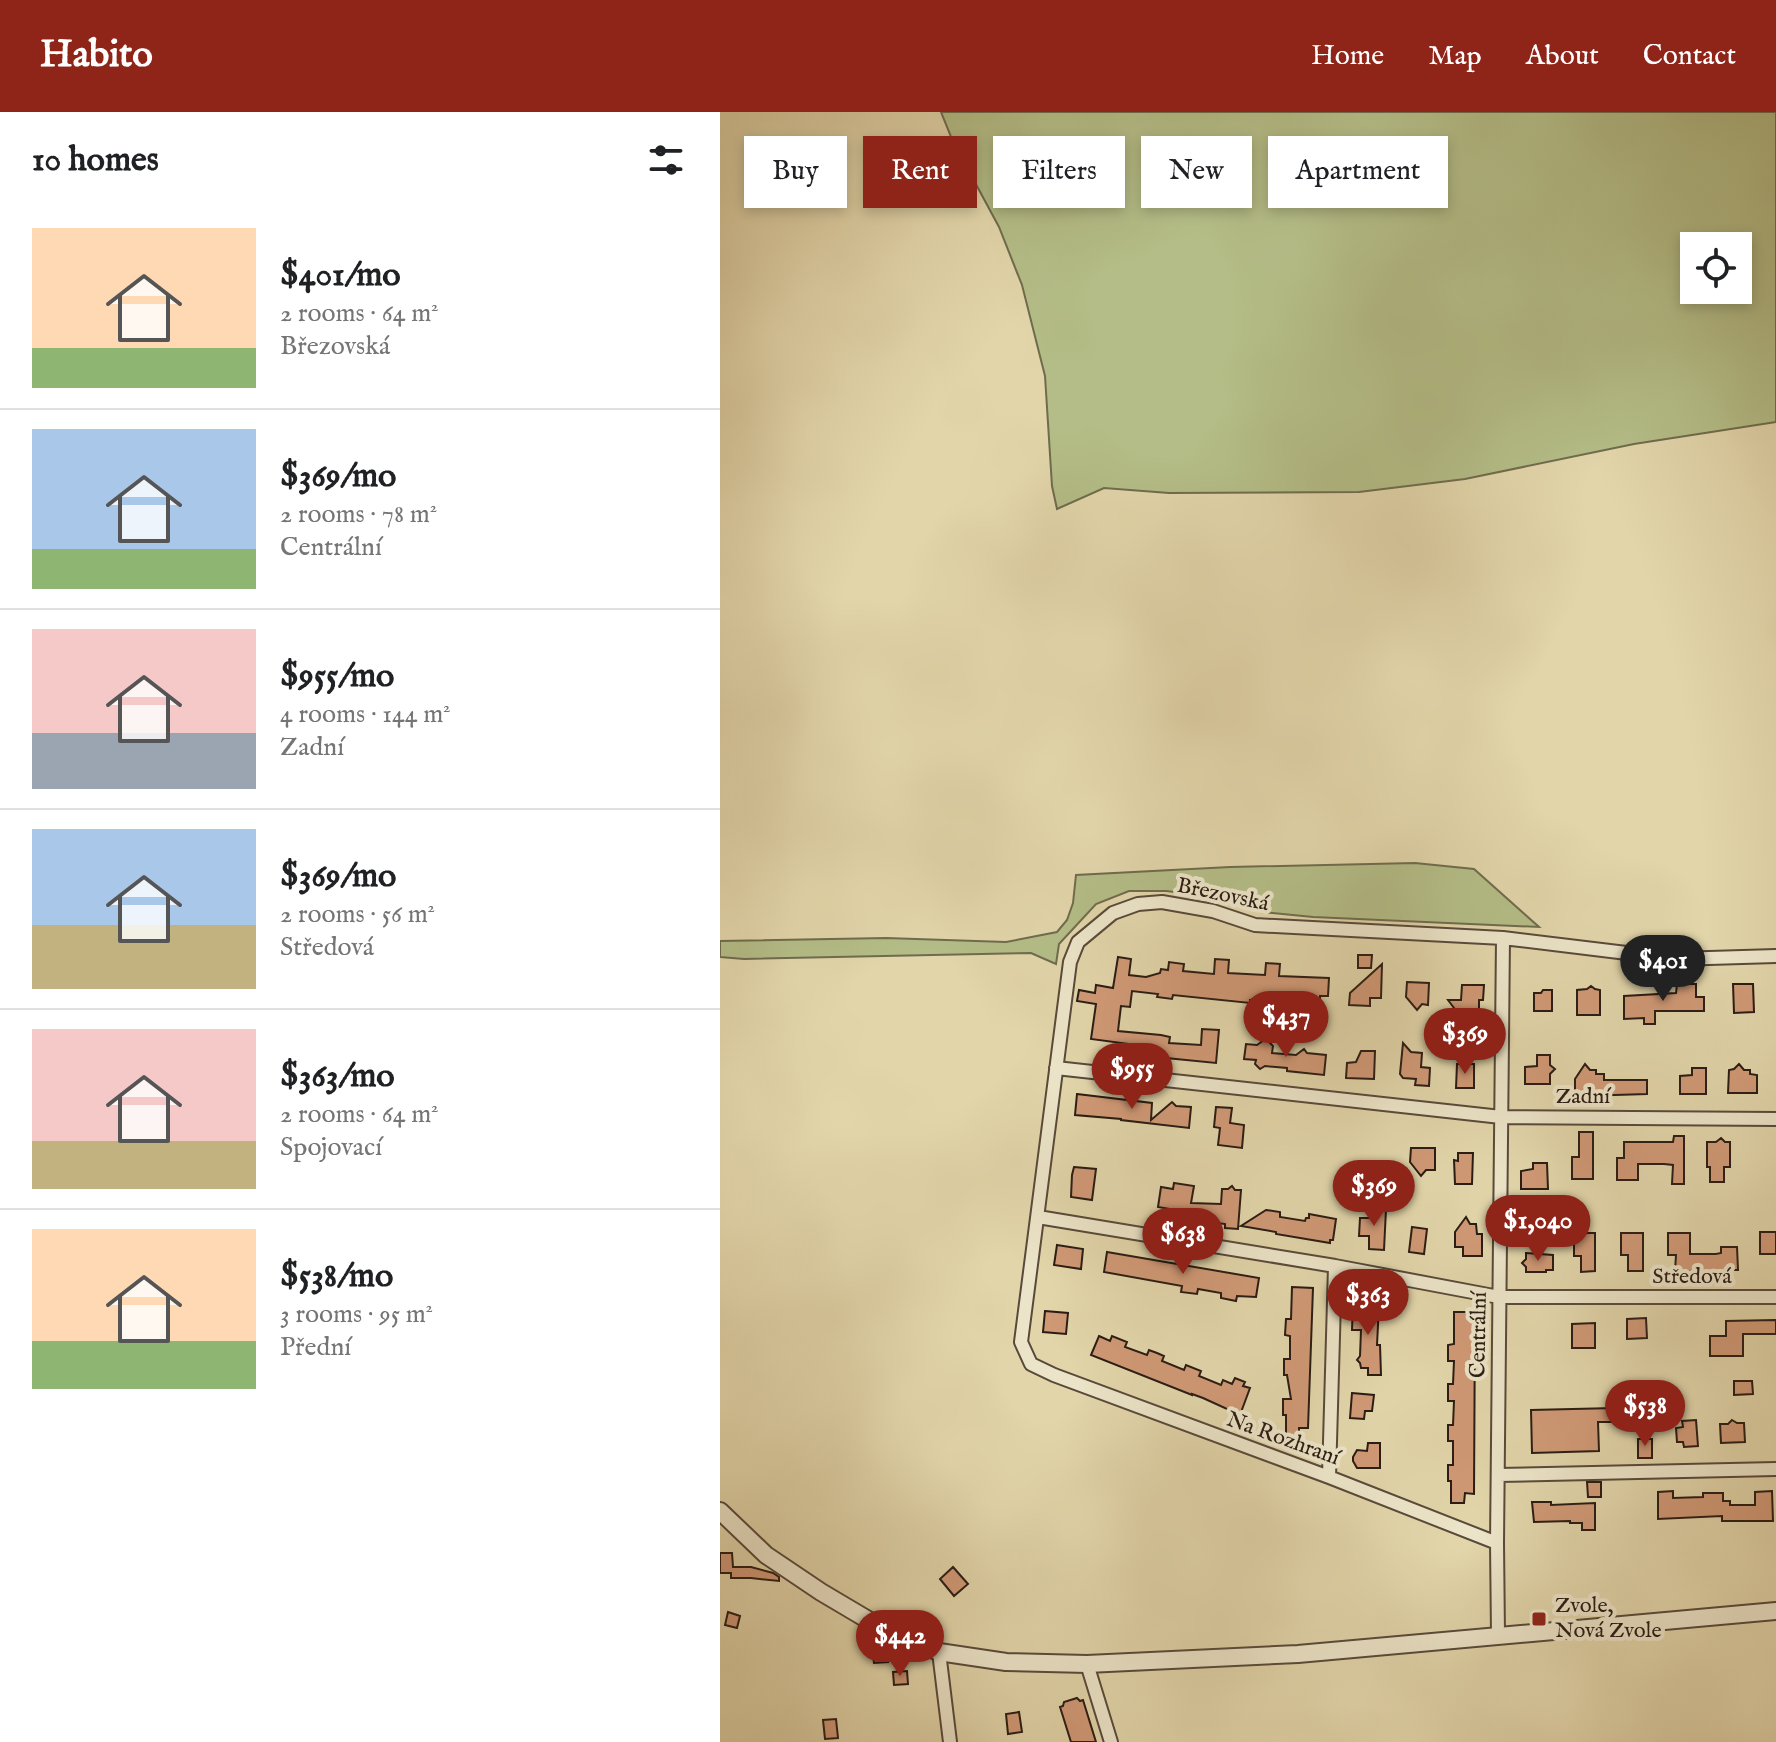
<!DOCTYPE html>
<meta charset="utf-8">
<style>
body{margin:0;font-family:"IM FELL English",serif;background:#f2f2f2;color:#202124;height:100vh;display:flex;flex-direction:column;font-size:30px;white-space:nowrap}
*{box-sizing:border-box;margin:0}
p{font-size:26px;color:#757577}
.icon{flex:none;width:44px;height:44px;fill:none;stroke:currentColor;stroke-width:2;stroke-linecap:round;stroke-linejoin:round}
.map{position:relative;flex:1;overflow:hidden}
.panel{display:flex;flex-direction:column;background:#fff;width:720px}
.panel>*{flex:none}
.top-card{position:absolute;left:24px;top:24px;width:760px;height:72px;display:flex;gap:16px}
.fabs{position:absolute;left:960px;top:120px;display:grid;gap:16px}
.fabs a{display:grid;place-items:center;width:72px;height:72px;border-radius:0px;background:#fff;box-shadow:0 4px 12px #0003;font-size:40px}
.price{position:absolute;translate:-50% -68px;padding:0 18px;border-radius:28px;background:#8f2418;color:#fff;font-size:26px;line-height:52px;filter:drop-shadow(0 2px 4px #0008)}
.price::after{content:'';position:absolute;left:50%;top:48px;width:24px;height:18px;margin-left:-12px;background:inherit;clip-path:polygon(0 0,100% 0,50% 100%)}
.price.selected{background:#222;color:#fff}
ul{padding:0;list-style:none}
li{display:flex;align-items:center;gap:24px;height:200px;padding:0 32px}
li+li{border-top:2px solid #e0e0e0}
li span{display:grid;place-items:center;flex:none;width:224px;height:160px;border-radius:0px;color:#555}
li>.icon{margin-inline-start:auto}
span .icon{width:96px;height:96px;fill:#fffc;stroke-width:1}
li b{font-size:34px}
h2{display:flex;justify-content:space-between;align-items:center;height:96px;padding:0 32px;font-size:34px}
.tag{padding:0 28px;border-radius:0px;background:#fff;box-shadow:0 4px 12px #0003;font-size:28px;line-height:72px}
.tag.selected{background:#8f2418;color:#fff}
header{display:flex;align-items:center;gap:48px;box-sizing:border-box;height:112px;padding:0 40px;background:#8f2418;color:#fff}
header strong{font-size:38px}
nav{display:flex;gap:44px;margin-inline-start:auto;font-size:28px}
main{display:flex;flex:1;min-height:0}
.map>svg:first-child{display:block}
.green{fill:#b4bd87;stroke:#6f6c4e;stroke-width:2;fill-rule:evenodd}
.building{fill:#d09976;stroke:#2a1c14;stroke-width:2}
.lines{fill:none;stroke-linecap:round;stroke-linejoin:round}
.minor-casing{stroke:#584a3a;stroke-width:16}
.tertiary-casing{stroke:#584a3a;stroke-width:20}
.minor{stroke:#ece4c8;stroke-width:12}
.tertiary{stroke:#ece4c8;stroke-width:16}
.poi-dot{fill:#8f2418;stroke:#ece4c8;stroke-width:3}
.labels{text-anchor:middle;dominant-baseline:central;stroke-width:8;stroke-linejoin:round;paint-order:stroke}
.street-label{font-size:22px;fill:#2a1c14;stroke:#ece4c8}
.poi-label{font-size:22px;fill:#2a1c14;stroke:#ece4c8;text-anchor:start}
</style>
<header>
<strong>Habito</strong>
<nav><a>Home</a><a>Map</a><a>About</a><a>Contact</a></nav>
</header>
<main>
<section class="panel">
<h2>10 homes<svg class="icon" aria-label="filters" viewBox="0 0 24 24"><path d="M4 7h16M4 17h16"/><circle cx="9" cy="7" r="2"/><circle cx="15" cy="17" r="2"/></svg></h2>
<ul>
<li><span style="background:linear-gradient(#ffd9b3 75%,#8fb573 0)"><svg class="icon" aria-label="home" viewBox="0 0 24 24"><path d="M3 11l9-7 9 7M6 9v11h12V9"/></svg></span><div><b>$401/mo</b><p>2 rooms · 64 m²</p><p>Březovská</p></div></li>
<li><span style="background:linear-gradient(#a9c7e8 75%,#8fb573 0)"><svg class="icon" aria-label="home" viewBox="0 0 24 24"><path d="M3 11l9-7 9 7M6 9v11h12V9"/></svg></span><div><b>$369/mo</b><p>2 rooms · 78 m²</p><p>Centrální</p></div></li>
<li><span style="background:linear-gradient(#f6c9c9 65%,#9aa5b1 0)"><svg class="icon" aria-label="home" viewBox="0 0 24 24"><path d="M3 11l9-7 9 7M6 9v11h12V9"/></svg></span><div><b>$955/mo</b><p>4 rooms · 144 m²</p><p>Zadní</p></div></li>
<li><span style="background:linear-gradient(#a9c7e8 60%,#c2b280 0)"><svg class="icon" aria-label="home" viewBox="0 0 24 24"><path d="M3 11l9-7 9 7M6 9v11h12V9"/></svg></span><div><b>$369/mo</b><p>2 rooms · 56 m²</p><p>Středová</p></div></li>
<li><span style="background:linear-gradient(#f6c9c9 70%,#c2b280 0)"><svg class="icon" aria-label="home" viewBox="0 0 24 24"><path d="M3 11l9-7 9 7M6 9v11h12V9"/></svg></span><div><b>$363/mo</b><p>2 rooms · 64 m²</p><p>Spojovací</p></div></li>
<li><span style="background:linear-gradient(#ffd9b3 70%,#8fb573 0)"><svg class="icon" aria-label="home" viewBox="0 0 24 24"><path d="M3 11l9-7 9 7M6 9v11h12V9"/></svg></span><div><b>$538/mo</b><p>3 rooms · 95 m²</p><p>Přední</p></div></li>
</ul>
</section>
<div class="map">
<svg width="1056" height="1630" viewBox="0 0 1056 1630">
<rect width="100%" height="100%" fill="#e2d5aa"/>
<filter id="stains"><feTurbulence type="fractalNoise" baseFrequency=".0025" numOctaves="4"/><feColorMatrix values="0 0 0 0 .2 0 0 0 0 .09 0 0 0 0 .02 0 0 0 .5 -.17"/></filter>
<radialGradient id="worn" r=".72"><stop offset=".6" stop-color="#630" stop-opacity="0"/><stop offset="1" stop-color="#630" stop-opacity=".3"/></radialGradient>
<!-- green -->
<path class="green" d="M221,0H1056V310L914,332L745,367L639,380L449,381L384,376L337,397L332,374L325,264L302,173L279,115L251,63L240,47ZM1018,134V178H974V134Z
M695,751L754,757L819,815L593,805L541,800L488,784L446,779H409L376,792L339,832L336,852L311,841L24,847L0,845V829L166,826L286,830L337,820L347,808L353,791L356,763L510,755Z"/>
<!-- building -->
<path class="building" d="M638,843H652L651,856H638Z
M398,845L411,847L409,863L426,865L440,861L441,857L448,858L449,850L464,852L463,859L494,862L495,847L509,848L508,861L545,863L546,851L560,852L559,864L609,866L608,884H600V888H594L589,894L582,882L558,881V887L537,886V888H530V891L453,883L452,887L437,885L438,882L412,879L410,895L401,894L398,919L441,923L450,925L449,931L481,933L482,917L499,918L496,951L416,943L417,933L371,927L376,892L357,889L359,878L375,881L376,873L393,876Z
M662,852L661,886H650V894L629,893L630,881Z
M687,870L709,871L708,893L702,892L697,898L686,885Z
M957,872H976V885H984V899H935V912H924V906L904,907V884L956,881Z
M1013,872H1033L1034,900L1014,901Z
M742,873H764L763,888H759V905H750L746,908L743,904H734V896L728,888H741Z
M871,874L875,877L880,878V903H857V878L867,877Z
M823,878H832V899H814V881H821Z
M544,928L548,929L553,934L552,941L576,943L584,937L587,941L606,943L604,963L567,959V956L545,954L540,957L535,952L536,948L524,947L526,932L537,933Z
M683,931L691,940L702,941L701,955L710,956L709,974L695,973L696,967L683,966L680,962Z
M641,939H655L654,967L626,966L627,951L636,950Z
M817,943H830V953L835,957L830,962V972H805V955L817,954Z
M737,952H754V976H736Z
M865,952L870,958H876V962H884V968H927V982L862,984L859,981H855V967Z
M1019,952L1024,958H1030V962L1037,963V981H1008L1009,958L1014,957Z
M972,956H986V982H960V964L972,963Z
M357,982L432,991L431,1008L452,990L456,994L471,995L469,1016L401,1008V1007L355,1003Z
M496,995L512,996L510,1011L524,1013L522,1036L498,1033L500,1016L494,1015Z
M859,1020H873V1067H852V1045H859Z
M954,1024H964V1072H952L953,1053L944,1052H918V1068H897V1046H904V1030H953Z
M1001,1026L1005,1030H1010V1055H1004V1070H990V1055H987V1030H996Z
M691,1036H715V1058H706L701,1064L690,1050Z
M738,1041H753L752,1072H735L734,1048L738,1049Z
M813,1051H827L828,1077H801V1059L813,1057Z
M354,1055L376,1057L372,1088L351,1085L352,1063Z
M454,1071L474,1074L471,1091L501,1092L502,1077H508L512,1074L515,1078H521L518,1117L505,1116V1112L449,1104L450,1097L438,1095L441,1075L453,1077Z
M650,1096L666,1097L664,1138L649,1137V1124H639L640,1106H650Z
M546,1098L560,1100V1105L585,1109L586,1106H589V1102L616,1107L613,1128H610V1131L556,1122V1120L521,1114Z
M746,1105L750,1112H756L757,1122H762V1144H743V1135H735V1120Z
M692,1115L707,1117L704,1142L689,1140Z
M1040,1120H1056V1142H1040Z
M854,1121H875V1159L861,1160V1144H854Z
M901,1121H923V1159H908V1143H901Z
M948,1121H970V1142H996L1001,1141V1135H1017L1018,1158H998V1172H980V1159H955L956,1143H948Z
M337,1133L363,1137L361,1157L334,1153Z
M387,1140L539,1166L536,1185L517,1184L516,1189L501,1186V1181L478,1177L477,1182L461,1180L462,1174L384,1160Z
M806,1141L833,1143V1158H826V1160H806V1155L802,1151L806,1147Z
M572,1175L593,1176L588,1316H579V1325H566V1303H563V1287H571L567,1263H564V1247H570V1224L565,1223L566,1207H571Z
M633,1192L659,1193L657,1233H660L661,1263H648V1256H641L640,1251L637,1248L640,1244L641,1218H632Z
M325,1199L348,1201L346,1222L323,1220Z
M734,1200H755L754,1382L745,1381L744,1391H731V1369H728V1353H733V1329H728V1313H733L734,1289H728V1272H733L734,1249H728V1233L734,1232Z
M926,1206L927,1226L907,1227V1207Z
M1056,1208V1222H1023V1244H990V1224H1006V1209Z
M875,1211V1236H852V1212Z
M379,1224L390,1229L392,1224L407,1230L405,1235L427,1243L429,1238L437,1241L444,1244L442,1249L464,1258L466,1253L481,1259L479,1264L501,1273L503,1268L512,1272L515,1266L525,1270L523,1274L530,1276L520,1303L483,1286L472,1282V1283L371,1243Z
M1014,1269H1032L1033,1282L1014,1283Z
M632,1281L654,1283L652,1299H645L644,1307L630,1306Z
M895,1284H915V1288L929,1287V1303H922L910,1315L905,1310H878L879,1339L812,1341L811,1298L895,1296Z
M976,1308L978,1334L964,1335L963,1330H957L956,1316L963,1315L962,1309Z
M1012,1308L1017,1311H1024L1025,1330L1001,1331L1000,1312H1008Z
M918,1327H932V1346H918Z
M648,1331H660V1356H637L633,1349V1345L637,1338L647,1339Z
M867,1370H881V1385H868Z
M953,1379V1386L983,1385V1381H1003V1389H1010V1393H1035V1380L1052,1379L1053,1409H1002V1404L938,1407V1380Z
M812,1390H831V1393L875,1391V1418H862V1411H850V1409L814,1410Z
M0,1441H12L13,1455H31L53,1461L59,1465V1469L31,1466H11V1461H0Z
M233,1455L248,1472L234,1484L220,1467Z
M8,1500L20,1504L17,1516L5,1513Z
M166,1535L168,1550L154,1551L152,1537Z
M187,1559L188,1572L174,1573L173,1560Z
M357,1586L360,1589L363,1588L376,1630H351L340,1595L343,1594L344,1590Z
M299,1600L302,1620L288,1622L286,1602Z
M116,1607L118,1626L105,1627L103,1608Z"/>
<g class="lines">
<!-- minor casing -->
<g class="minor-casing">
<path id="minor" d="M336,956L781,1005L1056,1007
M318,1105L615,1154L779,1185H1056
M778,1363L1056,1357
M609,1365L615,1154
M777,1431L609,1365L334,1263L311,1252L301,1230L350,850L358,830L393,801L418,792L442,790L493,799L535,813L783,826L956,847L1056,844
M778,1523L777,1431L783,826
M219,1540L230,1630
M367,1552L391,1630"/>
</g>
<!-- tertiary casing -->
<g class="tertiary-casing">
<path id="tertiary" d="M0,1399L46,1443L101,1480L155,1512L219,1540L286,1550L367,1552L578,1542L1056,1499"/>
</g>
<!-- minor -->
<use href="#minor" class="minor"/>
<!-- tertiary -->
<use href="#tertiary" class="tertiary"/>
</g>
<!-- markers -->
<rect class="poi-dot" x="811" y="1499" width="16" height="16" rx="4"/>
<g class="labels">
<!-- street labels -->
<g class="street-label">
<text transform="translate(503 783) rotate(12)">Březovská</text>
<text x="863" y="985">Zadní</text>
<text x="972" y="1165">Středová</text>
<text transform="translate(759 1223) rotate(-89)">Centrální</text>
<text transform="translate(563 1327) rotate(20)">Na Rozhraní</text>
</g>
<!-- poi labels -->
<g class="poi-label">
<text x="835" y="1494">Zvole,<tspan x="835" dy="25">Nová Zvole</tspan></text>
</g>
</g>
<rect width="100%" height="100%" filter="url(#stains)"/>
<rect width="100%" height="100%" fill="url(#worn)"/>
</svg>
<div class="fabs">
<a><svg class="icon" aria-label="locate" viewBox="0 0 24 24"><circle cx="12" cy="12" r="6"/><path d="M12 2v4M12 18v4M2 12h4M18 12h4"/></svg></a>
</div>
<b class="price selected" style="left:943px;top:891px">$401</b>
<b class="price" style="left:566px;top:947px">$437</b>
<b class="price" style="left:745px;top:964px">$369</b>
<b class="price" style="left:412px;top:999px">$955</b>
<b class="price" style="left:654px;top:1116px">$369</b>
<b class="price" style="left:818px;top:1151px">$1,040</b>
<b class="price" style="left:463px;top:1164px">$638</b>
<b class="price" style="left:648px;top:1225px">$363</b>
<b class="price" style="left:925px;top:1336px">$538</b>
<b class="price" style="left:180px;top:1566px">$442</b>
<div class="top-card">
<a class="tag">Buy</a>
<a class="tag selected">Rent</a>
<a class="tag">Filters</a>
<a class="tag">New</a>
<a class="tag">Apartment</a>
</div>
</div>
</main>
